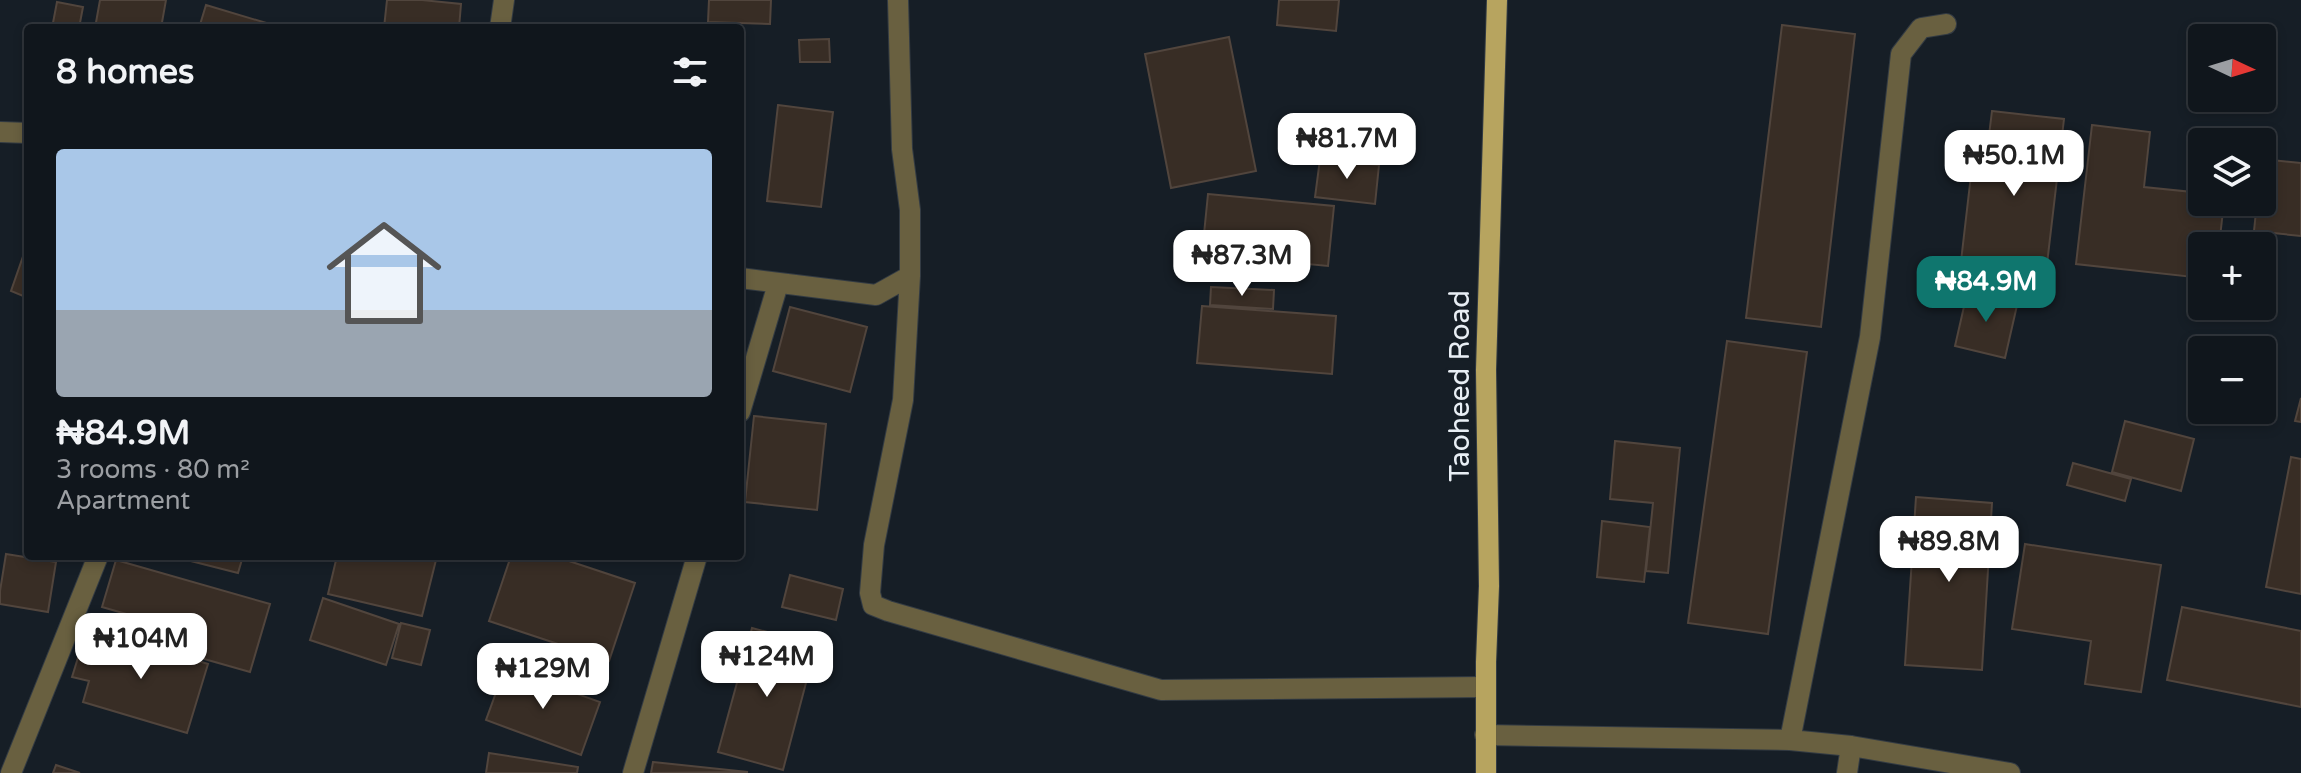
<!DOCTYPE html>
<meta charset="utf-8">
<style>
body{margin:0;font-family:"Varela Round",sans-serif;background:#191f25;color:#f1f3f6;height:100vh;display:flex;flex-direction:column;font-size:30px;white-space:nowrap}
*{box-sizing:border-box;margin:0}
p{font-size:26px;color:#9c9fa3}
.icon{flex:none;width:44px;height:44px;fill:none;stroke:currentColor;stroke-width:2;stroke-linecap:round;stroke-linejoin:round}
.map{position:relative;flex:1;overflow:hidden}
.side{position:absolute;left:24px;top:24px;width:720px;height:536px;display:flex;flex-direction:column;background:#10161c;border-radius:8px;box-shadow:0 4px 12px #0003,0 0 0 2px #30353b}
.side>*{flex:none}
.needle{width:52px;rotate:94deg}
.tools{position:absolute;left:2188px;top:24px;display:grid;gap:16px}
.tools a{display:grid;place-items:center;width:88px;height:88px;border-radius:8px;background:#10161c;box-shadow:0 4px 12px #0003,0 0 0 2px #30353b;font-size:40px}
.price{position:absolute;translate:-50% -68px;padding:0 18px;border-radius:16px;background:#fff;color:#222;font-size:26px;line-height:52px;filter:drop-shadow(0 2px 4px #0008)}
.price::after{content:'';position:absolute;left:50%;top:48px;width:24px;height:18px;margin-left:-12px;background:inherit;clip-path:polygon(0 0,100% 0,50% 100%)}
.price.current{background:#0f766e;color:#fff}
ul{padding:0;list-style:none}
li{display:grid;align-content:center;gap:16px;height:424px;padding:0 32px}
li span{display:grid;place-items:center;height:248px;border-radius:8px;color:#555}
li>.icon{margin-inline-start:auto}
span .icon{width:144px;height:144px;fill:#fffc;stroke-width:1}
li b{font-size:34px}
h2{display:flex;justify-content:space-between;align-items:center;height:96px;padding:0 32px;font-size:34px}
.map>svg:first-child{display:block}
.building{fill:#382d25;stroke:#51453d;stroke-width:2}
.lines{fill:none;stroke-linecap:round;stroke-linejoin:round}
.street-casing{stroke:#333b43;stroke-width:22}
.primary-casing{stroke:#333b43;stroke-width:22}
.street{stroke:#696040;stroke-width:20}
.primary{stroke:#b7a45f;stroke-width:20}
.labels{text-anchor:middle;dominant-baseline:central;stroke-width:6;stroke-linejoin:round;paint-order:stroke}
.street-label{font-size:28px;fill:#e8eef4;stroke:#161e26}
</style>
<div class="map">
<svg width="2301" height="773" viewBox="0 0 2301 773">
<rect width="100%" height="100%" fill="#161e26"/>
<!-- building -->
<path class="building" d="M100,0H166L161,28H95Z
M387,0H422L461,4L459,28H384Z
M709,0H771L770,24L708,22Z
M1279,0H1339L1336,31L1277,25Z
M57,2L83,7L79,28H52Z
M206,5L273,25L272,28H199Z
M1782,25L1855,34L1821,327L1746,318Z
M1229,37L1256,171L1171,188L1145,54Z
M829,39L830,62H800L799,40Z
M778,105L833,112L821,207L767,201Z
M1992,111L2064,119L2045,281L1960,270L1971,175L1984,176Z
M2092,125L2150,132L2144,187L2202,193V202H2224L2219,246H2202V278L2076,264Z
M1320,159L1379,165L1375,204L1315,197Z
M2262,159L2301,163V236L2254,231L2257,202H2262Z
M1208,194L1334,206L1328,266L1202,254Z
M28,242V298L11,291Z
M1211,287L1274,290L1273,309L1210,305Z
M1968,289L2018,301L2005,358L1955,346Z
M1202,306L1336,316L1332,374L1197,363Z
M790,307L867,327L850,392L773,371Z
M1727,341L1807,352L1768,634L1688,623Z
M2301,398V422L2295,421Z
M754,416L826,424L817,510L745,502Z
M2125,421L2194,439L2181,491L2112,472Z
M1615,441L1680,448L1668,573L1646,571L1653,503L1610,499Z
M2291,457L2301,459V594L2266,587Z
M2073,463L2131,479L2125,501L2067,485Z
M1916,497L1992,503L1982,670L1905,665Z
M1602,521L1650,527L1644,582L1597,577Z
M2025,544L2161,565L2141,692L2085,684L2091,641L2012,629Z
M6,554L56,562L48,612L0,604V591Z
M171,556H243L238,573Z
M337,556H437L422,616L328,594Z
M511,556H554L635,583L609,661L489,621Z
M116,560L270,604L250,672L162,647L168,626L102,607Z
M790,575L843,589L836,620L782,607Z
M323,598L399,624L386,665L310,640Z
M2182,607L2301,631V707L2167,680Z
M401,623L430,630L421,665L392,658Z
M752,628L816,645L783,770L718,752Z
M104,632L208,664L187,733L83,702L89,681L72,677L82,645L98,649Z
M505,668L600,702L581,755L486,720Z
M489,753L578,767L577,773H486Z
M653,762L748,772L651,773Z
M56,765L80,773H53Z"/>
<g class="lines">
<!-- street casing -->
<g class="street-casing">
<path id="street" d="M898,0L902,149L910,210V276L903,400L874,545L870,593L873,605L888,611L1161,690L1486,687
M500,28L504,0
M0,132L28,133
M740,278L876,295L910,276
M740,412L778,284
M1485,735L1790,740L1851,746L2010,773
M1790,740L1870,337L1901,54L1921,28L1946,24
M11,773L98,556
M633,773L697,556
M1847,773L1851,746"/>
</g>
<!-- primary casing -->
<g class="primary-casing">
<path id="primary" d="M1486,773V662L1489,586L1486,370L1497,0"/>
</g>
<!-- street -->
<use href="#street" class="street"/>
<!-- primary -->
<use href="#primary" class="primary"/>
</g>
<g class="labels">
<!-- street labels -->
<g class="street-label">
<text transform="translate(1460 386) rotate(-90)">Taoheed Road</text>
</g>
</g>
</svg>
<div class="tools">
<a><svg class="needle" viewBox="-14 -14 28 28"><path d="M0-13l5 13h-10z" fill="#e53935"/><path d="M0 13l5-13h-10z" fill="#9c9fa3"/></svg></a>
<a><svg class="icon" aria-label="layers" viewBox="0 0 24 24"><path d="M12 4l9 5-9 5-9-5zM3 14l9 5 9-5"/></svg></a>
<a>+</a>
<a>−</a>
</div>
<b class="price" style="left:1347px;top:181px">₦81.7M</b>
<b class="price" style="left:2014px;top:198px">₦50.1M</b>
<b class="price" style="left:1242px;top:298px">₦87.3M</b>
<b class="price current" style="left:1986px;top:324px">₦84.9M</b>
<b class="price" style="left:1949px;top:584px">₦89.8M</b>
<b class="price" style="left:141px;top:681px">₦104M</b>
<b class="price" style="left:767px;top:699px">₦124M</b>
<b class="price" style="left:543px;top:711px">₦129M</b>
<section class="side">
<h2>8 homes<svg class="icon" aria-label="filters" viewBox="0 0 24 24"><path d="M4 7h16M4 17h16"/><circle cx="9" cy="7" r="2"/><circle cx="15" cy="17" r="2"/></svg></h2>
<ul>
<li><span style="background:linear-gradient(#a9c7e8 65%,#9aa5b1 0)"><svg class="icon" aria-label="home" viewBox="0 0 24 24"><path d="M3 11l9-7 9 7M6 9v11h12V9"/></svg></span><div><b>₦84.9M</b><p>3 rooms · 80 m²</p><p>Apartment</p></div></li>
</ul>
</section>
</div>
